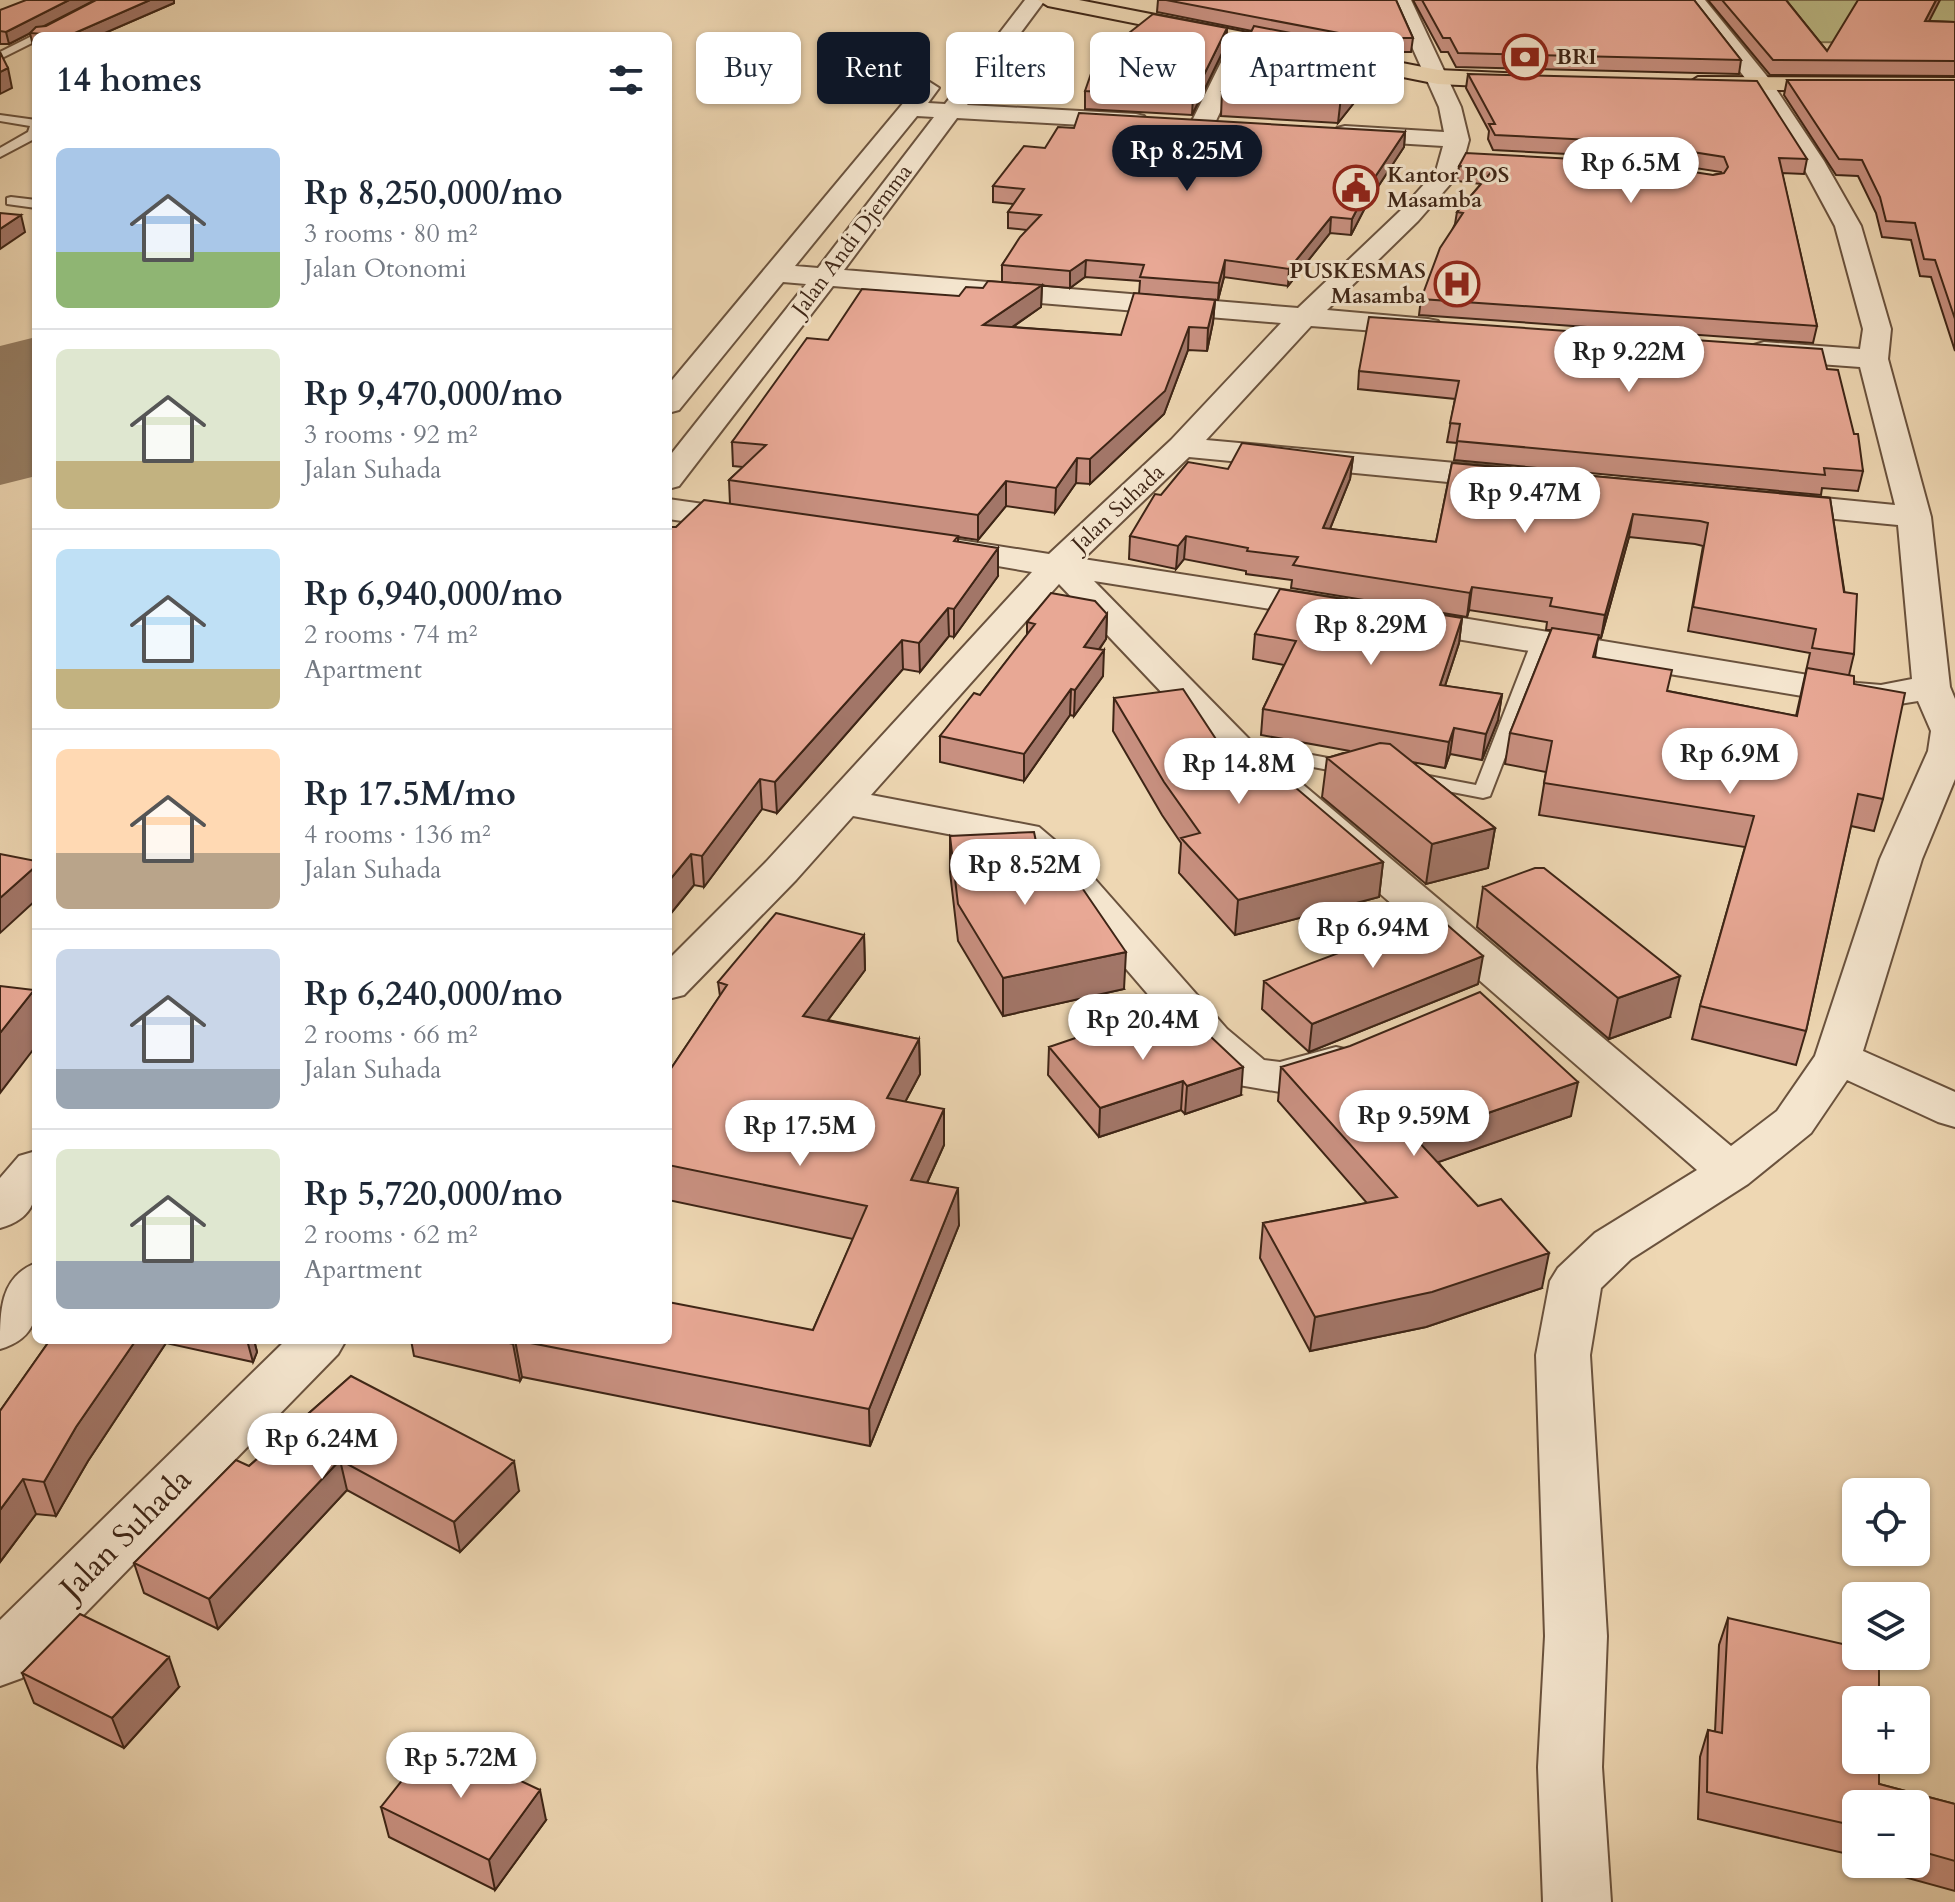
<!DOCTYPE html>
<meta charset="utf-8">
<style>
body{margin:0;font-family:Cardo,serif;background:#f2f2f3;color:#1f2937;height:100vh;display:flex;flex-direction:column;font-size:30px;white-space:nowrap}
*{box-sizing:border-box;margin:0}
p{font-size:26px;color:#747a83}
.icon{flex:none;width:44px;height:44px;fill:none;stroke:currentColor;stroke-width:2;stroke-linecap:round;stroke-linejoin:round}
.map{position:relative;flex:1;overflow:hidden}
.drawer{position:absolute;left:32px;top:32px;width:640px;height:1312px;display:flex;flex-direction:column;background:#fff;border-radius:12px;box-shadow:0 2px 6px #0004}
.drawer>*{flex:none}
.hud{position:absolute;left:696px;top:32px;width:760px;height:72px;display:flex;gap:16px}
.controls{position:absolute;left:1842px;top:1478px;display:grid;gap:16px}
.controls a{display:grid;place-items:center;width:88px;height:88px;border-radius:12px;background:#fff;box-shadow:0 2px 6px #0004;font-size:40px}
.price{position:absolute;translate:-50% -68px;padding:0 18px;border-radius:28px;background:#fff;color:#222;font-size:26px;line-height:52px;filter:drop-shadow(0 2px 4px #0008)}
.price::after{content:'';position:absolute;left:50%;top:48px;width:24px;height:18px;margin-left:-12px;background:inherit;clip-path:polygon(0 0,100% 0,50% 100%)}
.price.current{background:#111827;color:#fff}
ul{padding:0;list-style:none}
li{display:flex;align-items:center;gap:24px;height:200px;padding:0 24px}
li+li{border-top:2px solid #e0e1e3}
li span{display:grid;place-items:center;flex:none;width:224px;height:160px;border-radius:12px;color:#555}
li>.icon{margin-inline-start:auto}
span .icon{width:96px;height:96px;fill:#fffc;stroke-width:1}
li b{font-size:34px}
h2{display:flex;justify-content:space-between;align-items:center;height:96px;padding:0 24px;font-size:34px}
.pill{padding:0 28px;border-radius:12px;background:#fff;box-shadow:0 2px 6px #0004;font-size:28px;line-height:72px}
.pill.current{background:#111827;color:#fff}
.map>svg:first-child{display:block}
.green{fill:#bebd89;stroke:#7e7150;stroke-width:2}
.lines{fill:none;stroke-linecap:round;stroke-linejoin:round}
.runway{fill:#967e64;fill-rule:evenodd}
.service-casing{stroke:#6a523d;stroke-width:4}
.minor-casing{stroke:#6a523d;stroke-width:4}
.trunk-casing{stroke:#3e2516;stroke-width:4}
.path{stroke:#3e2516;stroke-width:3;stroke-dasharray:1 2;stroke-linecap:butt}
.service{fill:#f4e5ce;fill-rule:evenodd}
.minor{fill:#f4e5ce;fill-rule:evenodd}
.trunk{fill:#eed7b3;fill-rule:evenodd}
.wall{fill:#c89080;stroke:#3e2516;stroke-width:2;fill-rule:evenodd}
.shaded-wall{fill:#a27668;stroke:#3e2516;stroke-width:2}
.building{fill:#e8a895;stroke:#3e2516;stroke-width:2}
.labels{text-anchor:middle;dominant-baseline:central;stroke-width:6;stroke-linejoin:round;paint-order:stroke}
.far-poi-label{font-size:22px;font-weight:bold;fill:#3e2516;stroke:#f4e5ce;text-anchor:start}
.far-street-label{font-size:22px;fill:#3e2516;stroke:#f4e5ce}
.near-street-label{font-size:32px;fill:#3e2516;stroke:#f4e5ce}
</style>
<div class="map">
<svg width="1955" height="1902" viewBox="0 0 1955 1902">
<rect width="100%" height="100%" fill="#eed7b3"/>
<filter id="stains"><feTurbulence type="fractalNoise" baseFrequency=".0025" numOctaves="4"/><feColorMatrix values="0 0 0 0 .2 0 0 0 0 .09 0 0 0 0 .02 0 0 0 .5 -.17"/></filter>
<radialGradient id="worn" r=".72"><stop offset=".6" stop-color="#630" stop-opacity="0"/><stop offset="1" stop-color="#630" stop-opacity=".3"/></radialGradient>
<!-- green -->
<path class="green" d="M1698,0H1955V44L1814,42L1808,35L1726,34Z"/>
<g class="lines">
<!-- runway -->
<path class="runway" d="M36,337V476L0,485V346Z"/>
<!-- service casing -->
<g class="service-casing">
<path id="service" d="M36,34L41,36H36V41L0,59V52Z
M0,115L36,120V138L0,157V148L28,132L30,126L0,121Z
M11,197L36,200V208L7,204V198Z
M1541,636L1550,641L1490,796L1483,798L1406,783L1403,779L1406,775L1413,773L1476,785L1532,641Z
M1236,741L1355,763L1365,769L1355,775L1229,751L1226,747Z"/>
</g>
<!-- minor casing -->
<g class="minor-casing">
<path id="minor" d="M1025,0H1045L967,105L1136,114L1144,116L1148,121L1144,126L1136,128L957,118L844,270L1298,308L1400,211L1436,171L1443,146L1345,140L1337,138L1333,133L1337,128L1345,126L1444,132L1439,107L1391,0H1411L1461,107L1469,140L1460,173L1418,221L1327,310L1428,319L1438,321L1442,327L1438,333L1428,335L1311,326L1206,440L1510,468L1521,471L1526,478L1521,485L1510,488L1189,457L1083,559L1347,600L1352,608L1347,616L1334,619L1094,581L1249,739L1731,1146L1777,1111L1815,1056L1880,859L1928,751L1931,731L1918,701L1881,707L1857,705L1402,630L1389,627L1384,619L1389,611L1402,608L1857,683L1881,685L1912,679L1898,525L1774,513L1762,510L1758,503L1762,496L1774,493L1895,505L1860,367L1764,360L1754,357L1750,351L1754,345L1764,342L1860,349L1863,329L1835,226L1800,161L1753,88L1684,0H1705L1770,80L1824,161L1861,226L1891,329L1888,359L1931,517L1950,687L1955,699V779L1922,859L1863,1051L1955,1092V1127L1938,1122L1847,1080L1811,1133L1748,1184L1631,1259L1601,1288L1590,1355L1607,1636L1602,1767L1611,1902H1543L1538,1767L1545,1636L1536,1355L1550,1281L1558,1268L1595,1233L1697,1170L1221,755L1059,584L871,795L1039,827L1078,860L1227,1029L1264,1060L1280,1062L1336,1047L1353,1051L1359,1062L1353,1073L1280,1092L1233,1084L1195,1049L1048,878L1011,846L853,816L796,880L684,995L668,999V960L766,862L1032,572L928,554L923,547L928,540L940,537L1049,554L1171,440L1281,323L833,286L679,486L668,489V458L806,284L783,282L679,410L668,413V385L920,83L928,81L939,88L928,103L945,104ZM917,116L934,117L818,268L795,266Z
M1243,34L1254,40L1214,125L1210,130H1194L1190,125L1232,40Z
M668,499L753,511L765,514L770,521L765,528L753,531L668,519Z
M36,1151C36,1188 43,1216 0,1228V1178L19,1156Z
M36,1263C36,1303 46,1335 0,1349C0,1310 0,1277 36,1263Z
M286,1340H346L338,1354L22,1678L0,1686V1620Z"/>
</g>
<!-- trunk casing -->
<g class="trunk-casing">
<path id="trunk" d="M1038,0H1079L1438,70L1525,74L1536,81L1525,88L1438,84L1048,6Z
M1698,77L1955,78V92L1690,89L1687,84Z"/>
</g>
<!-- path -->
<path class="path" d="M33,82L36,83"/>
<!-- service -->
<use href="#service" class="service"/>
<!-- minor -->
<use href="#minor" class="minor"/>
<!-- trunk -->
<use href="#trunk" class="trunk"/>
</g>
<!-- wall -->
<path class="wall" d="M95,0L44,26L96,0H174V3L98,36H36V46H33L30,33L9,44H0V10Z
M1158,0H1396L1413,38L1411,52H1394L1390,58L1378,55L1376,75L1338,123L1221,116L1222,91L1252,31L1157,12Z
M1413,0H1694L1741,60L1739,74L1456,67L1448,52H1441Z
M1708,0H1786L1827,51L1929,21L1955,22V76L1770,75Z
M1227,28L1226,45L1192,115L1085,109V91Z
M1468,74L1807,159L1804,174L1782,173L1817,326L1813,343L1419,315L1421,299L1455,224L1457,212L1481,184L1457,181L1459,166L1713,175L1721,173V172L1626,157L1493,150L1488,139L1489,131L1466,88Z
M1787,80H1955V351L1931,277L1920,276L1911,240L1882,237L1876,213L1858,176L1836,175L1784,95Z
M1074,128L1405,132L1404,147L1368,202L1351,235L1330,233L1288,286L1224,277L1218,300L1139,294L1140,281L1085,277L1070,288L1002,282V265L1027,230L1008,228V212L1014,204L993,202V186L1045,148Z
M1042,285L1041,307L1013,327L1121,335L1215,300L1213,322L1207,351L1188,350L1164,414L1090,484L1076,483L1055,513L1006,506L978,540L958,537V542L998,576L954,637L949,636L920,672L903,669L777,813L762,809L704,887L694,885L668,917V527H676L730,504L729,480L743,467L733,466L732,442L828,340L983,288Z
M1827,369L1863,471L1858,491L1822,488L1821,495L1454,460L1457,443L1447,442L1455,399L1358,389L1359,371Z
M1353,457L1350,479L1330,529L1436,542L1452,463L1830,498L1854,654L1849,675L1854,684L1883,799L1874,831L1851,826L1806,1031L1796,1065L1692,1039L1700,1006L1745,847L1539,815L1546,772L1505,764L1510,733L1551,630H1546L1547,622L1469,610L1467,617L1291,588L1292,580L1246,574V571L1184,559L1176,569L1129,559L1130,536L1161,495L1228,469ZM1629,537L1695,544L1703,546L1688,631L1810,653L1796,716L1668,691L1595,657L1598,638H1601Z
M1107,614L1106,639L1099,650L1103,676L1074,716L1070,715L1024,781L940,762V736L980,695L1027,635V622Z
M1462,618L1459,643L1445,686L1502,694L1498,720L1482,760L1450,754L1445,768L1412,762L1495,828L1488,868L1426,884L1322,797L1327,758L1350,751L1261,735L1263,709L1284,665L1253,659L1255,634Z
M1114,698L1383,862L1379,897L1235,935L1179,873L1181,843L1162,815L1113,731Z
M950,836L1124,989L1003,1016L958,941L950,872Z
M1483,887L1670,1017L1609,1039L1477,927Z
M864,935L865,970L828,1020L919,1039L920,1074L905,1102L944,1145L927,1183L959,1225L870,1446L522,1377L520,1381L414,1356L411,1340H668L813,1330L853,1239L668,1200V1073L720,996L718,982Z
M1264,981L1478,984L1309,1052L1262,1009Z
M1118,1044L1241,1095L1185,1114L1181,1110L1099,1137L1048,1075L1049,1047Z
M1281,1067L1571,1116L1438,1162L1542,1288L1426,1327L1310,1351L1260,1258L1263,1223L1367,1203L1278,1101Z
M50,1340H254L257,1352L253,1362L166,1343L88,1461L56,1516L36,1514L0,1562V1411Z
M351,1376L519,1491L460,1552L347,1490L218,1629L144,1593L134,1563L249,1466Z
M1728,1618L1879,1784L1955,1804V1891L1857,1864H1916V1804H1856V1864L1848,1861V1854L1698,1819L1700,1757L1708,1730L1715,1732L1719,1645Z
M22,1673L179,1687L124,1748L34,1703Z
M381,1807L546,1820L495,1890L389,1837Z"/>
<!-- shaded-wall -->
<path class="shaded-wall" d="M69,0H95L9,44L6,32Z
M150,0H174V3L98,36H68Z
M1936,0H1940L1922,35L1925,21Z
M1227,28L1226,45L1192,115L1193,97Z
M1396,38L1394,52L1390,58L1391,43Z
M1379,50L1376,75L1338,123L1341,97Z
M8,68L12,88L0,94V72Z
M1405,132L1404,147L1368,202L1351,235L1352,219L1369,186Z
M21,215L25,232L0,249V229Z
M1331,217L1330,233L1288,286L1289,269Z
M1086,260L1085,277L1070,288V271Z
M1225,260L1224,277L1218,300L1219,283Z
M1042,285L1041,307L983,347V325Z
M1215,300L1213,322L1207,351L1208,328Z
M1189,327L1188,350L1164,414L1090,484V459Z
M1353,457L1350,479L1321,551L1323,528Z
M1077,458L1076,483L1055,513L1056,488Z
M1006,481V506L978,540V515Z
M1633,514L1629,537L1601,638L1605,615Z
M1186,536L1184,559L1176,569L1178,546Z
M998,548V576L954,637V609Z
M1472,587L1469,610L1467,617L1470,593Z
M948,608L949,636L920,672L919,643Z
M1107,614L1106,639L1083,672L1084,647Z
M1462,618L1459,643L1437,710L1440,685Z
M902,640L903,669L777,813L775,782Z
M1104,650L1103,676L1074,716L1075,690Z
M1071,689L1070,715L1024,781V754Z
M1502,694L1498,720L1482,760L1486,734Z
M1454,728L1450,754L1445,768L1449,742Z
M760,779L762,809L704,887L702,856Z
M1495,828L1488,868L1426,884L1432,844Z
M691,854L694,885L668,917V882Z
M1383,862L1379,897L1235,935L1238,900Z
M36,866V900L0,933V898Z
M864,935L865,970L805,1051L803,1016Z
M1126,952L1124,989L1003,1016V978Z
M1483,956L1478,984L1309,1052L1312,1024Z
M1680,976L1670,1017L1609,1039L1618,998Z
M34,990L36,996V1046L0,1093V1033Z
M919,1039L920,1074L888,1134L887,1098Z
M1243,1067L1241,1095L1185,1114L1187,1086Z
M1183,1081L1181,1110L1099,1137L1100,1108Z
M1578,1082L1571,1116L1410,1172L1415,1138Z
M944,1109V1145L912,1216L911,1180Z
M958,1188L959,1225L870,1446L869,1409Z
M1549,1253L1542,1288L1426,1327L1310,1351L1315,1317Z
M136,1340H165L166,1343L88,1461L56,1516L44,1482L76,1427Z
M247,1340H254L257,1352L253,1362Z
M515,1340L522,1377L520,1381L513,1344Z
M340,1460L347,1490L218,1629L209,1599Z
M514,1461L519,1491L460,1552L454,1522Z
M23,1479L36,1514L0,1562V1510Z
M169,1657L179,1687L124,1748L112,1718Z
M540,1790L546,1820L495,1890L489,1860Z"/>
<!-- building -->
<path class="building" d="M26,0H69L6,32L0,31V10Z
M96,0H150L68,36L30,33L36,27L46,26Z
M1166,0H1396L1413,38H1396L1391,43Z
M1422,0H1694L1741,60L1458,53L1450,38H1443Z
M1722,0H1786L1827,51L1858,0H1936L1925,21L1955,22V61L1773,60Z
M1153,14L1227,28L1193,97L1085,91L1096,59Z
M1254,26L1379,50L1341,97L1222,91Z
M0,52L8,68L0,72Z
M1468,74L1757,81L1807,159L1779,158L1817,326L1421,299L1440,248L1463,213L1457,212L1493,170L1459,166L1466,153L1628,162L1713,175L1724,173L1728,167L1724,157L1629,142L1495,135L1489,124H1495Z
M1787,80H1955V319L1935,260L1924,259L1915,223L1886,221L1880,197L1862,160L1839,159Z
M1079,113L1405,132L1369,186L1352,219L1331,217L1289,269L1225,260L1219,283L1140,277L1144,265L1086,260L1070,271L1002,265L1020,237L1041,215L1008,212L1024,189L993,186L1024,146L1045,148L1058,127L1074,128Z
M0,213L21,215L0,229Z
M988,281L1042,285L983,325L1121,335L1134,293L1215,300L1208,328L1189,327L1165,391L1090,459L1077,458L1056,488L1006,481L978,515L729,480L766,445L732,442L807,338L828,340L862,289L959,296L966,287L983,288Z
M1369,317L1822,349L1827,369L1838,370L1854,434H1858L1863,471L1824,468L1825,475L1457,441L1460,424L1450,423L1459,381L1359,371Z
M1242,443L1353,457L1323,528L1436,542L1452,463L1830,498L1844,592L1857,594L1854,654L1812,648L1816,629L1693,607L1708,523L1700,521L1633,514L1605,615L1550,606L1552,598L1472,587L1470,593L1293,565L1298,557L1247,551L1248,548L1186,536L1178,546L1130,536L1155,494L1161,495L1188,462L1228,469Z
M704,500L958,536L954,541L998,548L954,609L948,608L919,643L902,640L775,782L760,779L702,856L691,854L668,882V527H676Z
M1280,589L1462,618L1440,685L1502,694L1486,734L1454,728L1449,742L1263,709L1296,641L1255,634Z
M1051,593L1095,601L1107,614L1084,647L1104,650L1075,690L1071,689L1024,754L940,736L974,693L980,695L1035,624L1027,622Z
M1552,628L1599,635L1593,657L1672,670L1667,691L1797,716L1807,668L1854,676V684L1905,693L1883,799L1858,794L1806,1031L1700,1006L1754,816L1544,783L1552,741L1510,733Z
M1183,689L1233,765L1236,759L1255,784L1282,776L1383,862L1238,900L1181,838L1200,833L1164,782L1114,698Z
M1380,743L1390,744L1495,828L1432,844L1327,758Z
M1034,832L1045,885L1076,879L1126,952L1003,978L958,904L950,836Z
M0,854L36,861V866L0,898Z
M1535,868H1544L1680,976L1618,998L1483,887Z
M776,913L864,935L803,1016L919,1039L887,1098L944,1109L911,1180L958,1188L869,1409L515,1340L513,1344L497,1340H668V1302L813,1330L867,1206L668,1165V1073L727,985L718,982Z
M1437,916L1483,956L1312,1024L1264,981Z
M0,986L34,990L0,1033Z
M1480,992L1578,1082L1415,1138L1478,1206L1501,1199L1549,1253L1432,1292L1315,1317L1263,1223L1397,1197L1281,1067L1350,1046Z
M1193,1020L1243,1067L1187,1086L1183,1081L1100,1108L1049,1047L1105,1028L1118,1044Z
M50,1340H136L76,1427L44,1482L23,1479L0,1510V1411Z
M351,1376L514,1461L454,1522L340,1460L209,1599L134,1563L236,1460L249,1466Z
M80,1614L169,1657L112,1718L22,1673Z
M1728,1618L1856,1647V1656H1879V1700H1856V1760H1879V1784L1955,1804V1861L1916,1850V1804H1856V1826L1707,1792L1708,1730L1722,1733Z
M434,1740L540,1790L489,1860L381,1807Z"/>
<!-- icons -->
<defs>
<g id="bank-ring" transform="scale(2.3)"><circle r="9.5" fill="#f4e5ce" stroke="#8f2418" stroke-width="1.5"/><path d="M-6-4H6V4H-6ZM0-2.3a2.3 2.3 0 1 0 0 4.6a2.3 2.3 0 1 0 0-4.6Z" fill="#8f2418"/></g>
<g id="civic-ring" transform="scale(2.3)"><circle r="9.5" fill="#f4e5ce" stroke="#8f2418" stroke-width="1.5"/><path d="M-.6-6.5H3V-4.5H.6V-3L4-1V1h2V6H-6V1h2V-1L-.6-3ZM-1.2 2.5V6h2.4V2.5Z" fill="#8f2418"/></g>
<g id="hospital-ring" transform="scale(2.3)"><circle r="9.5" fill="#f4e5ce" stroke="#8f2418" stroke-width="1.5"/><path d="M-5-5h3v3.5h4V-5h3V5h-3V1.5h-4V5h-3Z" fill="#8f2418"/></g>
</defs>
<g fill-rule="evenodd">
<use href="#bank-ring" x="1525" y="57"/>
<use href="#civic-ring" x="1356" y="188"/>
<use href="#hospital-ring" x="1457" y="284"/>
</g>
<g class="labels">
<!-- far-poi labels -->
<g class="far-poi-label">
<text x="1556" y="57">BRI</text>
<text x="1387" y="175">Kantor POS<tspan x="1387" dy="25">Masamba</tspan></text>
<text x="1426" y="271" text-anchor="end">PUSKESMAS<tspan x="1426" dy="25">Masamba</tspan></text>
</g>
<!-- far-street labels -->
<g class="far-street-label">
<text transform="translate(852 240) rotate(-53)">Jalan Andi Djemma</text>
<text transform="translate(1118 508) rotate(-43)">Jalan Suhada</text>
</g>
<!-- near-street labels -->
<g class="near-street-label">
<text transform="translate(126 1534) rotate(-45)">Jalan Suhada</text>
</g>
</g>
<rect width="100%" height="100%" filter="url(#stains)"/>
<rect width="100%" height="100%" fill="url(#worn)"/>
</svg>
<div class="controls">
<a><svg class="icon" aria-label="locate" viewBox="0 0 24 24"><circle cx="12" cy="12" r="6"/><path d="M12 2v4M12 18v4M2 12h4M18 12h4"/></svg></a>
<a><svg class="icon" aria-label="layers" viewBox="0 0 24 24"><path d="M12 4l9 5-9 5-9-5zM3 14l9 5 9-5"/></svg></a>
<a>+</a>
<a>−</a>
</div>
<b class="price current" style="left:1187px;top:193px">Rp 8.25M</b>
<b class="price" style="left:1631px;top:205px">Rp 6.5M</b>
<b class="price" style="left:1629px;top:394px">Rp 9.22M</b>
<b class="price" style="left:1525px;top:535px">Rp 9.47M</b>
<b class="price" style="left:1371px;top:667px">Rp 8.29M</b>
<b class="price" style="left:1730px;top:796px">Rp 6.9M</b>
<b class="price" style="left:1239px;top:806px">Rp 14.8M</b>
<b class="price" style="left:1025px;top:907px">Rp 8.52M</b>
<b class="price" style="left:1373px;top:970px">Rp 6.94M</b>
<b class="price" style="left:1143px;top:1062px">Rp 20.4M</b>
<b class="price" style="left:1414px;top:1158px">Rp 9.59M</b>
<b class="price" style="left:800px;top:1168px">Rp 17.5M</b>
<b class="price" style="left:322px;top:1481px">Rp 6.24M</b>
<b class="price" style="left:461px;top:1800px">Rp 5.72M</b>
<div class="hud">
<a class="pill">Buy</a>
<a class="pill current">Rent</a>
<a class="pill">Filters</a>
<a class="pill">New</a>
<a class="pill">Apartment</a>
</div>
<section class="drawer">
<h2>14 homes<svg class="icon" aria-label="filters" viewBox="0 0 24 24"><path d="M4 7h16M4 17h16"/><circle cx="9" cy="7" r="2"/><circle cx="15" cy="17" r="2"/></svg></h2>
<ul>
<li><span style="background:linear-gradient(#a9c7e8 65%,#8fb573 0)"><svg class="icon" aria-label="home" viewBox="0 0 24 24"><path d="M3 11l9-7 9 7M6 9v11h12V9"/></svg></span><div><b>Rp 8,250,000/mo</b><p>3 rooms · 80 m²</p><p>Jalan Otonomi</p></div></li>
<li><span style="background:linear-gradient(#dfe7d0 70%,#c2b280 0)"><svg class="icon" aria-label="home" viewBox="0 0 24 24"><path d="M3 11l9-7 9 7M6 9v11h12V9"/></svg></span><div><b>Rp 9,470,000/mo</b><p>3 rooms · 92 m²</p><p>Jalan Suhada</p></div></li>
<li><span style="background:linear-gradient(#bfe0f5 75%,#c2b280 0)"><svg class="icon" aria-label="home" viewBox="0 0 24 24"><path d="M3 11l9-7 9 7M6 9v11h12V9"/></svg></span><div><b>Rp 6,940,000/mo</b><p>2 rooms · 74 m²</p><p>Apartment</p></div></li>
<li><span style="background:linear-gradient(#ffd9b3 65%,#b9a48a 0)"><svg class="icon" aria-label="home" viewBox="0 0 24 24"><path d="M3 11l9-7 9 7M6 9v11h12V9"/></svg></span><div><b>Rp 17.5M/mo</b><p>4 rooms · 136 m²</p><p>Jalan Suhada</p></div></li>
<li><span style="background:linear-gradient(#c9d6e8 75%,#9aa5b1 0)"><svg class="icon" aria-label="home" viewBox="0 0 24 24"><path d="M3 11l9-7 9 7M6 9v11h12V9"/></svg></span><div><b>Rp 6,240,000/mo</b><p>2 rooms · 66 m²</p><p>Jalan Suhada</p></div></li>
<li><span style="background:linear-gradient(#dfe7d0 70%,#9aa5b1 0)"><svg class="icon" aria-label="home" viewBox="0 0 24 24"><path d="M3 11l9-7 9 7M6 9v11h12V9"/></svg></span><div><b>Rp 5,720,000/mo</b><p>2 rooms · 62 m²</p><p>Apartment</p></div></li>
</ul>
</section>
</div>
